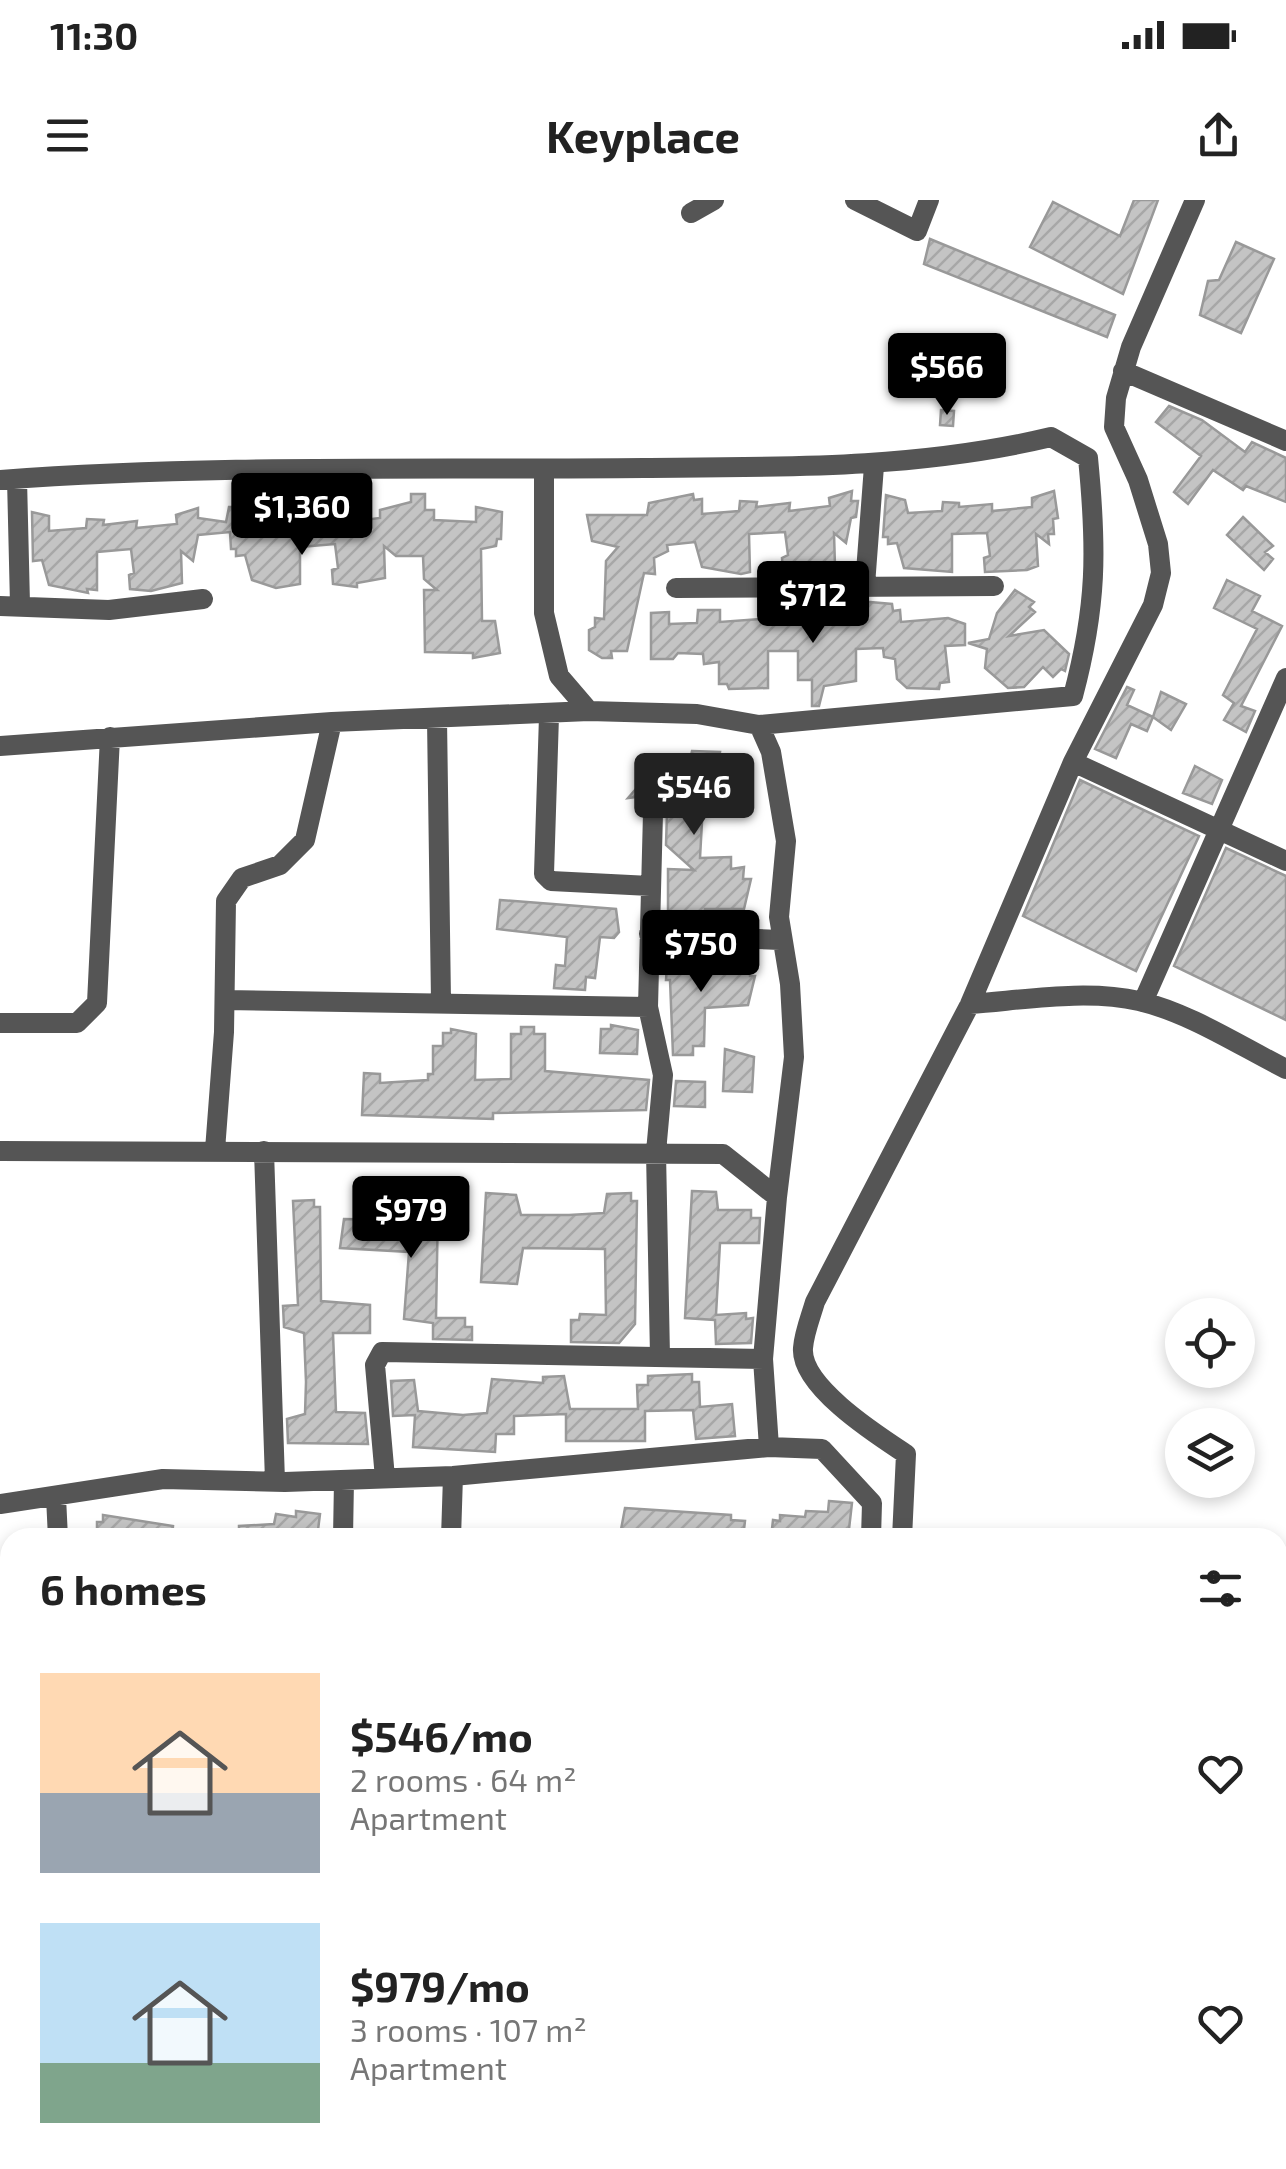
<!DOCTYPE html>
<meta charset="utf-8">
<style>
body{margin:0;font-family:"Exo 2",sans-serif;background:#f6f6f6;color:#222;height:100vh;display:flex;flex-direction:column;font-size:38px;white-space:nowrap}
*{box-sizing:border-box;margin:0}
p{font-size:32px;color:#767676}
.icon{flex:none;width:55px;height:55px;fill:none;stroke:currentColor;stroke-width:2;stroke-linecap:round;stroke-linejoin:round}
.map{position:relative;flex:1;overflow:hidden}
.sheet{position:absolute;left:0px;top:1328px;width:1288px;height:642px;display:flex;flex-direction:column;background:#fff;border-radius:30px 30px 0 0;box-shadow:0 5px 15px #0003}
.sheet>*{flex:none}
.tools{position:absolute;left:1165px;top:1098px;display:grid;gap:20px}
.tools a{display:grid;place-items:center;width:90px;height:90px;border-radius:50%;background:#fff;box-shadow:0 5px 15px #0003;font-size:50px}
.price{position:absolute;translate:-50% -85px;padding:0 22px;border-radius:10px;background:#000;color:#fff;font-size:32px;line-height:65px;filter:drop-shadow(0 2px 5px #0008)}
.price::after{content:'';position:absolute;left:50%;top:60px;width:30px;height:22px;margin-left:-15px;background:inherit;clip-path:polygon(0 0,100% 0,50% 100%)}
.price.current{background:#222;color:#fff}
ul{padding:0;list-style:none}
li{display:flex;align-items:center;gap:30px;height:250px;padding:0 40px}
li span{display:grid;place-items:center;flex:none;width:280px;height:200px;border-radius:0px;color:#555}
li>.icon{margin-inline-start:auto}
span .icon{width:120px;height:120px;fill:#fffc;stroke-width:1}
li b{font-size:42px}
h2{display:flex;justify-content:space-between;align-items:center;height:120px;padding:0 40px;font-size:42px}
.status{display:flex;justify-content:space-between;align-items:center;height:70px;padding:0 50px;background:#fff;direction:ltr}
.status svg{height:28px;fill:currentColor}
header{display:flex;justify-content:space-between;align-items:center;height:130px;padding:0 40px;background:#fff;font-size:45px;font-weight:700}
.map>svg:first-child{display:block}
.building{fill:url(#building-hatch);stroke:#999;stroke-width:2.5}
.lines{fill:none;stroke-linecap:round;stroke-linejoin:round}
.street{stroke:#555;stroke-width:20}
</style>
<div class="status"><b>11:30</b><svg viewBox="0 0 49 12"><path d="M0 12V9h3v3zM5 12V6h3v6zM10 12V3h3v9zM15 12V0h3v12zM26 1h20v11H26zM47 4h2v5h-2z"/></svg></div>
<header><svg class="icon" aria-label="menu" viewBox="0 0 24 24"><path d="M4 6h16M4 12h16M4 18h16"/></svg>Keyplace<svg class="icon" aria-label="share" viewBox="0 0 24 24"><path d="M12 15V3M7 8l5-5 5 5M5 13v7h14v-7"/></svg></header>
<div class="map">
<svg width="1286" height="1969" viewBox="0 0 1286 1969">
<defs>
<pattern id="building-hatch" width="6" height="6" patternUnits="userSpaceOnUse" patternTransform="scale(2.5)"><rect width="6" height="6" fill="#c4c4c4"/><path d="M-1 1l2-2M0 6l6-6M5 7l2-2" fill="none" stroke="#a7a7a7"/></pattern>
</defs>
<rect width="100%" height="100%" fill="#fff"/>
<!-- building -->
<path class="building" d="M1134,0H1158L1123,94L1030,47L1053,2L1120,36Z
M930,39L1115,115L1107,137L924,64Z
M1236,42L1274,59L1241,133L1200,115L1208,81L1219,80Z
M1169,206L1202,220L1245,252L1252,242L1286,258V302L1246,286L1243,290L1213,270L1188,304L1174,292L1201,256L1156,222Z
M941,210L954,211L953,226L940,225Z
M852,291L851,301H858L856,317L851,318L846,343L834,333L835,366L804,373L783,371L782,358L788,355L785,332L749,334L750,372L741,374L702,367L695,342L667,345L668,351L654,358L655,374L644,373L627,451H611L612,458H602L589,450V430L595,427V418L604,419L606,361L618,347L592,341L587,315H647L649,303L693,294L694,300L702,299V314L739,311L740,301L757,302L756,307L790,303L789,311L830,306L829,298Z
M1054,291L1058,318L1053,319L1054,334H1048L1049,344L1036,334L1038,366L1027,370L985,372L984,358L990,356L987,333L952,334V372L904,368L897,343L888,344V337H883L886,295L905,300L908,313L942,311L943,302L959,303V307L992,304V311L1032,307V298Z
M411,294H425V310H434V320L476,322V307L502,312L501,339H497L496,346L481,349L482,421H495L500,453L473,458V453L425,452L424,390H437L424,379L423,356H396L384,346L385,378L357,383V387L333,384L332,370L338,368L335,344L300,347V384L276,388L252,380L245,355L236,356V349H231L230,332L198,335L193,361L181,351L182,383L151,391L130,389L129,375L134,373L131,349L97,352V390L87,389L88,393L49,385L42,360L33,361L32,312L49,316V331L86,328L87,319L104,320L103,325L137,321L136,328L177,324L176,315L198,308V318L226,322L229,307H243L244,312L253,311L252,326L290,323L291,314L307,315L306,319L340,316V323L380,318V310L411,302Z
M1243,317L1273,346L1265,352L1273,359L1264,370L1227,335Z
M1227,380L1260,396L1252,411L1282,426L1241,506L1255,511L1246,532L1224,520L1234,503L1223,495L1257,429L1214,408Z
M1015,390L1034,402L1029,407L1035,412L1009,436L1044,430L1069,454L1065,471L1061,469L1053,477L1043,467L1024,487L1008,488L985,468L987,449L968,443L989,439L997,413Z
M870,402L892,404L893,411L900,410L901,422L948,418L965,424V445L945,446L949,482L940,483L939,489L907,488L897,479L895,459L884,457L883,448L856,449V481L824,486L819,506H812V480H798V451H768V488L729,489L727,484H719V462L704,464L703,454L678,453L673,459H651V413L669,412V424L697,423L698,410H720V422L775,418V424L846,425L849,403Z
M1127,487L1134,490L1127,505L1153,517L1147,531L1131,524L1116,558L1095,549Z
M1161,492L1186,504L1171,530L1153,517Z
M692,551L720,552L717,569L723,568L719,596H707L703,604L700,658L731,657V669L744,667L743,679H751L744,709H705L704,723L668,721V669L694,670L666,645L667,612L659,594L628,598L662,559L691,556Z
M1195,566L1222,580L1212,604L1183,593Z
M1080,580L1199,636L1136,771L1023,716Z
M1226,648L1286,676V820L1174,766Z
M500,700L616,709L619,732L614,738L600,737L595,778L586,777L585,790L554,788L556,765L565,766L567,737L497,729Z
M668,749L693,750V755H702V765L750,766V776H755L748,805L705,808L704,846H693V855H673L670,780H666Z
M611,825L638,830L637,854L600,853L601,829H611Z
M521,827H534V834H545V871L649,880L646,910L493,913V919L362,915L364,873L380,874V883L428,880V874H433V846H443V833H451V829L476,834L475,880L511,879V834H521Z
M725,849L754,857L752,892L723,891Z
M676,881L705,882V907L674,906Z
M692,991L716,992L718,1010H751V1018H760L759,1043H720L716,1115L746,1113V1119L753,1118L751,1143L716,1144L715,1120L685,1118Z
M486,993L516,995L521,1015H569L604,1013L607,994L631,993V1001H637L635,1124L619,1143L571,1142V1120H579L580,1114L606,1115L605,1049L523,1048L517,1084L481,1082Z
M412,998L434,999L433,1006H438L436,1118H465V1127H472V1140L433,1139V1123L404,1119L409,1052L340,1048L344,1019L405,1020Z
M314,1000V1007H320L321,1101L370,1105V1133H333L336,1212L365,1213L368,1244L288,1243L287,1219L305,1214L306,1182L304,1133L284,1127L283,1106L298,1105L293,1001Z
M692,1174V1182H699L700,1207L732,1204L735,1236L696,1239L693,1210L645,1211V1241H566V1214L514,1216V1234H496L495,1252L413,1247L415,1215L393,1216L391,1181L414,1180L418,1211L463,1215L487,1213L492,1179L543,1183V1177L564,1176L570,1209H638L637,1185H648V1176Z
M829,1301L852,1303L848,1338H771L773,1320L780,1321V1315L805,1317L806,1311L828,1312Z
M625,1308L731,1315V1320L745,1321L743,1338L620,1335Z
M296,1311L320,1314L317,1338H239V1326L274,1324L276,1314L296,1317Z
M103,1315L173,1326L172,1338H97V1322H103Z"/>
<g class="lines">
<!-- street -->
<path class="street" d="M855,0L917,31L929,0
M691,13L714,0
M1123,171L1286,241
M17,279L20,404
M0,280C214,264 430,270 644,268C782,267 917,269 1051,237L1088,258C1097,350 1097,406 1073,496L759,525
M865,385L874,266
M676,388L994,386
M0,406L109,410L203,399
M549,516L544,674L551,681L650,686
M437,519L441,801
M0,546L332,522L589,511
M1073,562L1286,661
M649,734L780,740
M225,800L648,807L653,613
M1143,802L1286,478
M970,804C1024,800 1086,789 1139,801C1190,813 1240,846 1286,869
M648,807L663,875L656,952L660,1156
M0,823H77L97,803L110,537
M215,950L224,832L226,701L242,678L280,665L305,640L332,522
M0,951L723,954L777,997L794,857L790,784L779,717L786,641L771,552L759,525L697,514L589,511L559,476L544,413V269
M264,951L275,1281
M769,1247L763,1159L777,997
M385,1278L375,1165L382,1152L763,1159
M56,1297L58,1338
M0,1304L163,1279L285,1282L453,1276L769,1247L822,1249L872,1303L871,1338
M343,1338L344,1280
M451,1338L453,1276
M902,1338L906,1254C877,1235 800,1186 803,1148C804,1133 811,1116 815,1102L970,804L1073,562L1153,405L1161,373L1158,344L1138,280L1114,227L1116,198L1131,147L1195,0
M0,1516H10
M0,1591L10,1590
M0,1745L10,1752
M1278,1800L1286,1802
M1278,1849L1286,1817
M0,1936L10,1931
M833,1960L836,1969
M302,1969L307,1960
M483,1969L485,1960
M596,1969L599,1960
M1085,1969L1087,1960
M1246,1969L1248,1960"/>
</g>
</svg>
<div class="tools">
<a><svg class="icon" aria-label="locate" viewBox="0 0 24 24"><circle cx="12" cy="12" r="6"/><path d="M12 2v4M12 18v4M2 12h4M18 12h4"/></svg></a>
<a><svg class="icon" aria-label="layers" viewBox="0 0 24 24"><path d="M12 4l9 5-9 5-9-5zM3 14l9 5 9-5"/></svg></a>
</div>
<b class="price" style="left:947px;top:218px">$566</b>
<b class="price" style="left:302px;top:358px">$1,360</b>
<b class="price" style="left:813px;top:446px">$712</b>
<b class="price current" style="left:694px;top:638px">$546</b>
<b class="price" style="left:701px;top:795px">$750</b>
<b class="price" style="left:411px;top:1061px">$979</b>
<section class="sheet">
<h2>6 homes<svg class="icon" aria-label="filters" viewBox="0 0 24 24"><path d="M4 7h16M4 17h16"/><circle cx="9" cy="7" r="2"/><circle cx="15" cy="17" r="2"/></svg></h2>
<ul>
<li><span style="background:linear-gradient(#ffd9b3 60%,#9aa5b1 0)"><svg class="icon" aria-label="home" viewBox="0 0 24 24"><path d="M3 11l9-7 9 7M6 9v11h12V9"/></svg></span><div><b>$546/mo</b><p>2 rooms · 64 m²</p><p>Apartment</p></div><svg class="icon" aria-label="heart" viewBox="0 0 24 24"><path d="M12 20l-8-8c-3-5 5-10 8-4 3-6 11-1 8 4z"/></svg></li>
<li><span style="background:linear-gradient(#bfe0f5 70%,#7fa58c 0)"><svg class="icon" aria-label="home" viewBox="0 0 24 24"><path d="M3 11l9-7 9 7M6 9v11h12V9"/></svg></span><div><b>$979/mo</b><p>3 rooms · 107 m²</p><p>Apartment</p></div><svg class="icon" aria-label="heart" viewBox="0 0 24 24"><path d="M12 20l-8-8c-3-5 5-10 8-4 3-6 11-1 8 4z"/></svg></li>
</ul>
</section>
</div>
